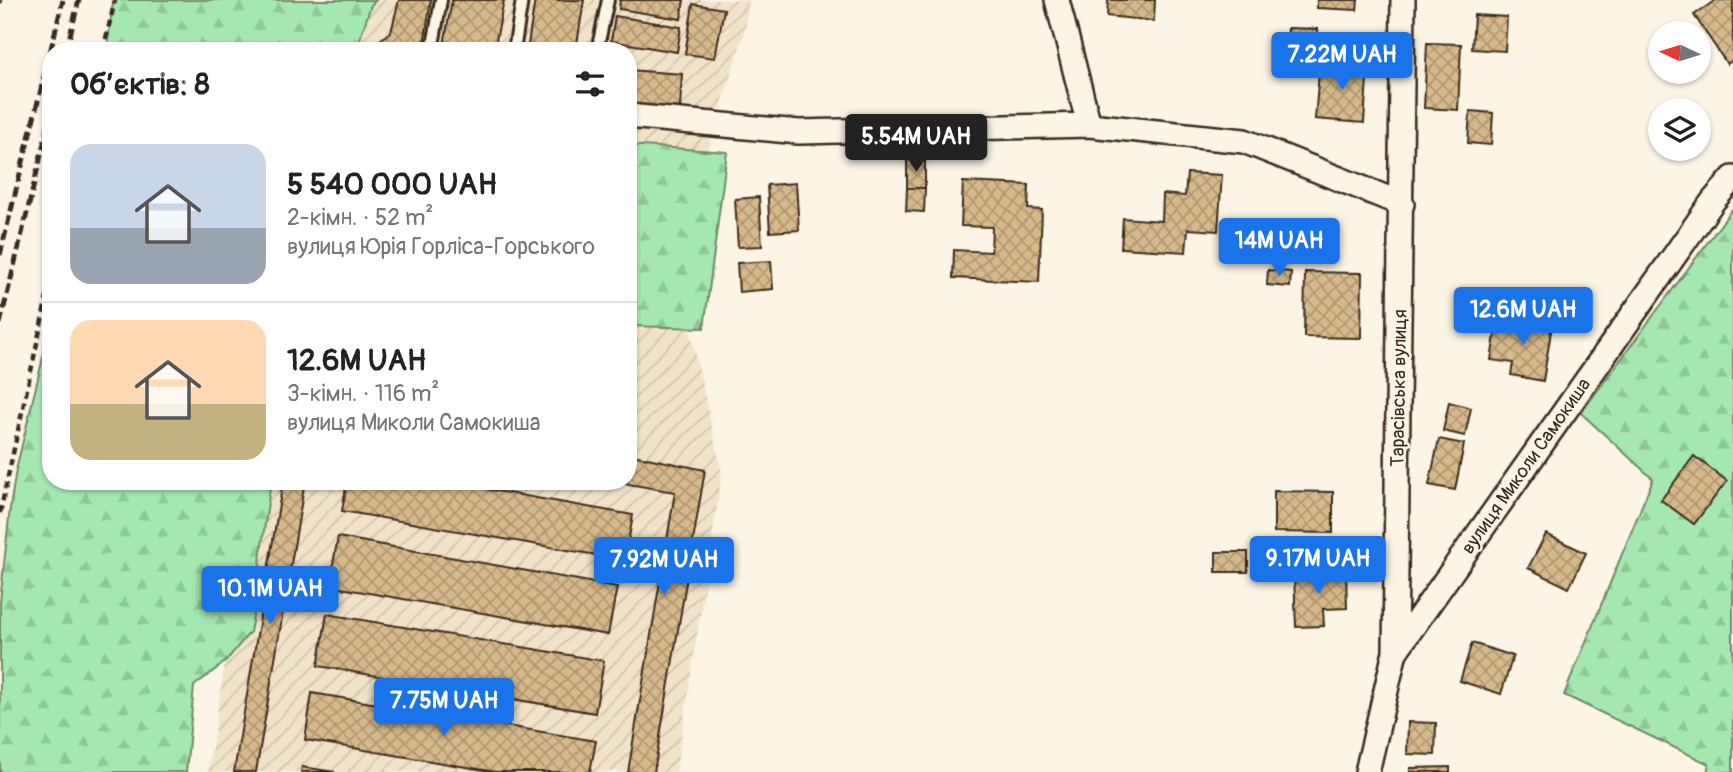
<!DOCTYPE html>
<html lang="uk">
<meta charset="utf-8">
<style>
body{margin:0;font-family:Pangolin,sans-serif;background:#f2f2f2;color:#222;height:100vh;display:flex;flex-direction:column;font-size:26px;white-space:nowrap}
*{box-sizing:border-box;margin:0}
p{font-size:23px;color:#767676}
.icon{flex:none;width:38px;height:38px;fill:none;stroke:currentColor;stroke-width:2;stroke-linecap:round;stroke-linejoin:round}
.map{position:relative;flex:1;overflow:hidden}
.details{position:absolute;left:42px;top:42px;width:595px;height:448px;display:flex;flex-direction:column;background:#fff;border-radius:28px;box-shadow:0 2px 5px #0004}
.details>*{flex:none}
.needle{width:46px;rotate:274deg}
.buttons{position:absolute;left:1648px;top:21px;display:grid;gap:14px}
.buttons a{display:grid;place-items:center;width:63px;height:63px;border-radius:50%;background:#fff;box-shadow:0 2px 5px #0004;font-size:35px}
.price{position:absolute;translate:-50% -60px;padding:0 16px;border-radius:7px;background:#1a73e8;color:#fff;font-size:23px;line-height:46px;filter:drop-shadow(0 2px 4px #0008)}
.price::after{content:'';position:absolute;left:50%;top:42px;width:21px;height:16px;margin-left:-10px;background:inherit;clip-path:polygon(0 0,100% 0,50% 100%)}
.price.active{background:#222;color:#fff}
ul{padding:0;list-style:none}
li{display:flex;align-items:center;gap:21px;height:175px;padding:0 28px}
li+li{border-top:2px solid #e0e0e0}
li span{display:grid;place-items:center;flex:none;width:196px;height:140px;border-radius:21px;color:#555}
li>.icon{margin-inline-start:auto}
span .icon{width:84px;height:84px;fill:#fffc;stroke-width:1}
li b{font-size:30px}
h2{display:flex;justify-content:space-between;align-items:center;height:84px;padding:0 28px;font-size:30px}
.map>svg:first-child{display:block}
.industrial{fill:url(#industrial-furrows)}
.forest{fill:url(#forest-firs);stroke:#708868;stroke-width:2}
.building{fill:url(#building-cross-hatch);stroke:#3b2a1e;stroke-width:2}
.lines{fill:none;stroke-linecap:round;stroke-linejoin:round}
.service-casing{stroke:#3b2a1e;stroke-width:16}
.minor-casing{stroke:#3b2a1e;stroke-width:28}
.path{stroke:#3b2a1e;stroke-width:4.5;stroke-dasharray:7 5;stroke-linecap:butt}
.service{stroke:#fcf5e5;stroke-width:10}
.minor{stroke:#fcf5e5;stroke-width:23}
.rail{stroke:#3b2a1e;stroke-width:5;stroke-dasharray:10 5;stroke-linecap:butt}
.labels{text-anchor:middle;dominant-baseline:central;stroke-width:5;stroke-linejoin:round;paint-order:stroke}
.street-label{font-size:19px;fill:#3b2a1e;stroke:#fcf5e5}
</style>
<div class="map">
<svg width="1733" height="772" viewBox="0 0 1733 772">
<defs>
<pattern id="industrial-furrows" width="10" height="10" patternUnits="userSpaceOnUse" patternTransform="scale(1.75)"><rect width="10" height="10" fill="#f1e3ca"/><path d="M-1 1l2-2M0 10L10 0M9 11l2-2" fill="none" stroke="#d0c3ad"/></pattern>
<pattern id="forest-firs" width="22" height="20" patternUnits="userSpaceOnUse" patternTransform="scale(1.75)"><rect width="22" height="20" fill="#a5e7b1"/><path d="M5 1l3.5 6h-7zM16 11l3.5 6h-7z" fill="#8fc698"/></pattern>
<pattern id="building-cross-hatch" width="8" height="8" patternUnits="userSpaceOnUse" patternTransform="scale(1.75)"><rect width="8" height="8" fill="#d7ba8b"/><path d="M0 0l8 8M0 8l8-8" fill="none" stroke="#b09771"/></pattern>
</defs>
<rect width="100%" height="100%" fill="#fcf5e5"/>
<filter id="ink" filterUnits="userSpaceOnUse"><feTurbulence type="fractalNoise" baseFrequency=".0143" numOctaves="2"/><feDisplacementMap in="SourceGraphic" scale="14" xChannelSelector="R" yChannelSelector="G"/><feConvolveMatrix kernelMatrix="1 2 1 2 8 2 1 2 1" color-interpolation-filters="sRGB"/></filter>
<g filter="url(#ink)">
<!-- industrial -->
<path class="industrial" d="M357,0H749L745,30L674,257L722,473L676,772H208L253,481H628V51H346Z"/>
<!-- forest -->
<path class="forest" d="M115,0H376L371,5L356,51H107L112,8Z
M628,145L727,152L704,328L628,326Z
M1733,208V772H1707L1709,764L1564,695L1653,479L1581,413Z
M51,324V481H271L261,552L258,591L250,632L225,662L194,686L186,772H0V602L10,508L16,470Z"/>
<!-- building -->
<path class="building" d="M399,0H431L423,51H365L391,32Z
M452,0H504L494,51H443Z
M535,0H584L576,51H527Z
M620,0H684L681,19L619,9Z
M1108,0H1155L1154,21L1107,16Z
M1317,0H1358L1357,10L1317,8Z
M1716,0H1733V60L1727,64L1694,15Z
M693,4L724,9L715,58L685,54Z
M1474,15L1507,17L1505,51L1472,49Z
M615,16L681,27L677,52L611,41Z
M1288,28L1318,29V48L1287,47Z
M1427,43L1461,44L1458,110L1424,108Z
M1320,60L1368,64L1364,123L1315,119Z
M628,70L682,74L680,108L628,104Z
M1470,111L1493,113L1491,145L1468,143Z
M907,160L925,161V188H907Z
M1187,173L1222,175L1218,231L1188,229L1186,252L1121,248L1123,218L1162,221L1163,194L1185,196Z
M963,182L1029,185L1028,209L1042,210L1039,282L953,278L954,250L991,252L992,227L961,226Z
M796,183L799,230L770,232L767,185Z
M907,188H925L924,212L906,211Z
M759,197L762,246L738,247L735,199Z
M771,261L773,289L739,292L737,263Z
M1268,270L1291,272L1290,287L1267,285Z
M1305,272L1362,273L1361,338L1304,337Z
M1498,317L1552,325L1543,381L1511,375L1513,363L1491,360Z
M1449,402L1471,408L1465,436L1443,431Z
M1439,439L1464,444L1455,490L1429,485Z
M628,454L705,470L654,772H628L675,492L611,481H628Z
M1694,456L1727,481L1694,524L1661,500Z
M283,481H305L256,772H234Z
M347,481H440L633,515L625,560L342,511Z
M1274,491L1333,492V533L1274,532Z
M1546,534L1586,553L1569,588L1528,568Z
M338,537L617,587L608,635L329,586Z
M1216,552H1248V572H1216Z
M1346,572L1347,608L1323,609L1324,626L1296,627L1294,573Z
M327,614L604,661L595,713L318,666Z
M1472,643L1513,656L1501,694L1460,681Z
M312,693L596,741L590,772H496L305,740Z
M1408,722L1436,723L1435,755L1407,754Z
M302,767L335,772H301Z
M1450,767V772H1410V768Z"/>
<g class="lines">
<!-- service casing -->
<g class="service-casing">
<path id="service" d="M432,51L441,0
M514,51L522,0
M597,51L608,0"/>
</g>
<!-- minor casing -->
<g class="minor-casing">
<path id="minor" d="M1057,0L1089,125
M628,116L799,132L1089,125L1244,141L1402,204
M1395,652L1713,201L1733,178
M1367,772L1395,652L1403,0"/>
</g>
<!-- path -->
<path class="path" d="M0,3L1,0
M103,51L115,0
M0,513L51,279"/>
<!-- service -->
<use href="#service" class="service"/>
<!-- minor -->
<use href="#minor" class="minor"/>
<!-- rail -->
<path class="rail" d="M66,51L79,0
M0,255L63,0
M0,324L51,114"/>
</g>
</g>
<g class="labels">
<!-- street labels -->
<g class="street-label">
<text transform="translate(1399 388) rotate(-89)">Тарасівська вулиця</text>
<text transform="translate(1526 466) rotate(-55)">вулиця Миколи Самокиша</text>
</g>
</g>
</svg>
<div class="buttons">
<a><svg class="needle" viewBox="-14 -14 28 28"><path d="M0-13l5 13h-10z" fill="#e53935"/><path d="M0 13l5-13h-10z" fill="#767676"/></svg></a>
<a><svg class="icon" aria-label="layers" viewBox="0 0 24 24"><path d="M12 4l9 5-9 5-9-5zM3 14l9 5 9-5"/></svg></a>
</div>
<b class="price" style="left:1342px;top:92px">7.22M UAH</b>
<b class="price active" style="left:916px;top:174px">5.54M UAH</b>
<b class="price" style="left:1279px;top:278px">14M UAH</b>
<b class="price" style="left:1523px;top:347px">12.6M UAH</b>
<b class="price" style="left:1318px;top:596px">9.17M UAH</b>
<b class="price" style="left:664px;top:597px">7.92M UAH</b>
<b class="price" style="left:270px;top:626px">10.1M UAH</b>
<b class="price" style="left:444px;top:738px">7.75M UAH</b>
<section class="details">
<h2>Об’єктів: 8<svg class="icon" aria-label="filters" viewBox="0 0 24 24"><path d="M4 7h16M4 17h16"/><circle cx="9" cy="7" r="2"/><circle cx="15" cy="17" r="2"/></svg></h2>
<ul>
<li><span style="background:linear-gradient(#c9d6e8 60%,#9aa5b1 0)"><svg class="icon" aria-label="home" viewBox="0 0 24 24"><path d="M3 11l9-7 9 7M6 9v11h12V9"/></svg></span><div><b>5 540 000 UAH</b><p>2-кімн. · 52 m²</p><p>вулиця Юрія Горліса-Горського</p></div></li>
<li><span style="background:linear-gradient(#ffd9b3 60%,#c2b280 0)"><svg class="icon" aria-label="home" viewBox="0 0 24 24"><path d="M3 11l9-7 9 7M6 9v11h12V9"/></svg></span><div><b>12.6M UAH</b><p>3-кімн. · 116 m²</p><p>вулиця Миколи Самокиша</p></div></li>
</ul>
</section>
</div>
